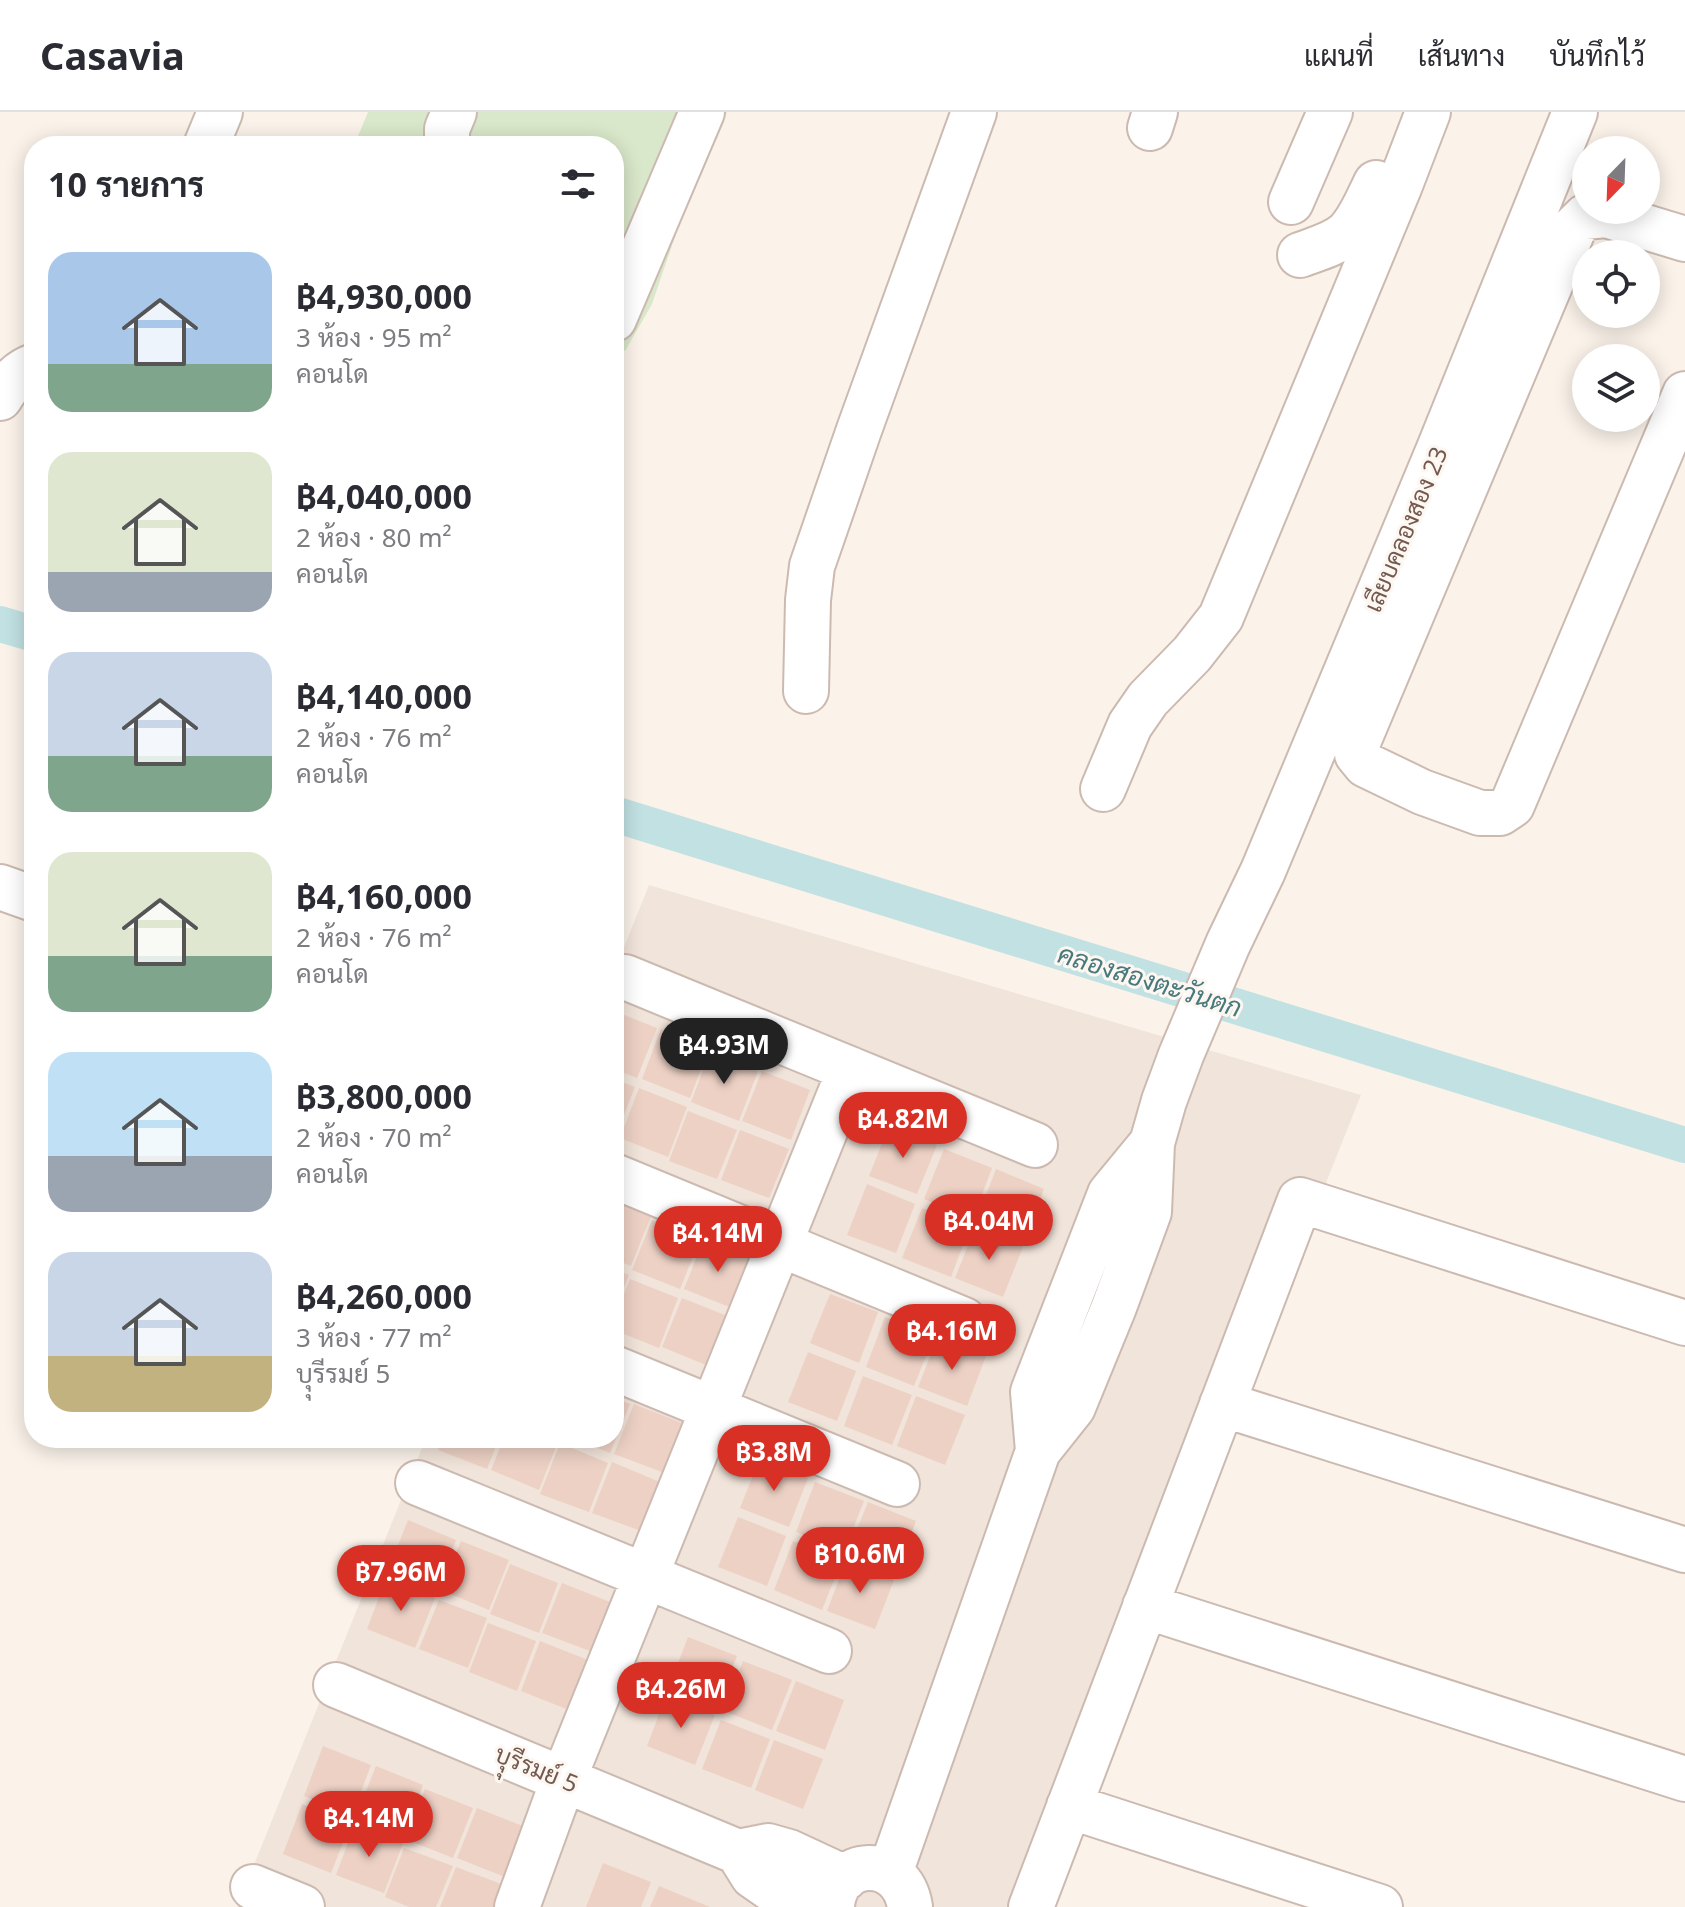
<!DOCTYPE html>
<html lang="th">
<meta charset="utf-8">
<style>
body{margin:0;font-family:"Noto Sans",Sarabun,sans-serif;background:#f7f7f7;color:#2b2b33;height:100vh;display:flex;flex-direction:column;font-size:30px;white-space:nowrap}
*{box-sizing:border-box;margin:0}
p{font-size:26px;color:#7c7c81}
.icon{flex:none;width:44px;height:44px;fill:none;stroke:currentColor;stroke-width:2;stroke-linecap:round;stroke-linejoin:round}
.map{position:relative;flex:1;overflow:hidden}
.details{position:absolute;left:24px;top:24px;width:600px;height:1312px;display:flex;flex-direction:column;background:#fff;border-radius:32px;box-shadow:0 4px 20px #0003}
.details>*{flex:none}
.needle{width:52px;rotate:203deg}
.fabs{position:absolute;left:1572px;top:24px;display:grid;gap:16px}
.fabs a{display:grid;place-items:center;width:88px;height:88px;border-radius:50%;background:#fff;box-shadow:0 4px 20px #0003;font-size:40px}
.price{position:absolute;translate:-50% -68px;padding:0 18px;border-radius:28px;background:#d93025;color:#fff;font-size:26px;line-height:52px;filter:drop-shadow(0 2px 4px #0008)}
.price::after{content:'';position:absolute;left:50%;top:48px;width:24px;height:18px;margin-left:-12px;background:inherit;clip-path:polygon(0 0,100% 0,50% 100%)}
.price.current{background:#222;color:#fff}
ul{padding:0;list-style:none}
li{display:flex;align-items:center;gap:24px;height:200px;padding:0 24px}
li span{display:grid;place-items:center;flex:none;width:224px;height:160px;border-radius:24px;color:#555}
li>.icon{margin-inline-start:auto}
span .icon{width:96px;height:96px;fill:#fffc;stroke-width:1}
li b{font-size:34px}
h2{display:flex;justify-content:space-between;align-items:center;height:96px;padding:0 24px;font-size:34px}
header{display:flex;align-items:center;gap:48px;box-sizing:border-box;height:112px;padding:0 40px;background:#fff;border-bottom:2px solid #e1e1e2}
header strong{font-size:38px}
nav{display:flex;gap:44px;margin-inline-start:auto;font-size:28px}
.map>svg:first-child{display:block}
.residential{fill:#f1e4da}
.green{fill:#d9e7ca}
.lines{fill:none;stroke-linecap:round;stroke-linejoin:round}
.canal{stroke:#c1e1e2;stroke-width:36}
.building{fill:#edd1c5}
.minor-casing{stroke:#ccbab1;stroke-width:48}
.minor{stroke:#fff;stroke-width:44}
.labels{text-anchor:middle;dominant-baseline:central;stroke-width:6;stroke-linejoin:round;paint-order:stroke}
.street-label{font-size:24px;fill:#735950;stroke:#fdf7f1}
.water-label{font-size:26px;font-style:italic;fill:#48797d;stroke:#fdf7f1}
</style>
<header>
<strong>Casavia</strong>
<nav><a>แผนที่</a><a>เส้นทาง</a><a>บันทึกไว้</a></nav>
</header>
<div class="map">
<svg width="1685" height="1795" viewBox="0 0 1685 1795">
<rect width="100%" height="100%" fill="#fbf3ea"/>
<!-- residential -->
<path class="residential" d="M649,773L1361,983L1037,1795H237L426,1326H614V860Z"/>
<!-- green -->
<path class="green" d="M368,0H727L680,110L652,192L625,239L614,234V34H354Z"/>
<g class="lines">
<!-- canal -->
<path class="canal" d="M0,512L34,522
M614,702L1685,1033"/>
</g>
<!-- building -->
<path class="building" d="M614,899L657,916L637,966L614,957Z
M661,917L709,936L690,986L642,967Z
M710,940L758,959L739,1009L691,990Z
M762,959L810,978L791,1028L742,1009Z
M614,967L635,975L614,1028Z
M639,976L687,995L668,1045L620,1026Z
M688,999L737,1018L717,1067L669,1049Z
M889,1014L937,1033L917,1082L869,1064Z
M740,1018L789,1037L769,1086L721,1068Z
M944,1037L992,1056L973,1106L924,1087Z
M996,1057L1044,1077L1025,1126L977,1107Z
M867,1072L915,1092L896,1141L847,1123Z
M614,1090L651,1104L631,1154L614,1147Z
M922,1096L970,1115L951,1165L902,1146Z
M652,1108L700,1127L680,1177L632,1158Z
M975,1116L1023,1135L1003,1185L955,1166Z
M704,1127L752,1146L732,1196L684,1177Z
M614,1157L629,1163L614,1200Z
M630,1167L678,1186L659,1236L614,1218V1207Z
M830,1182L878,1200L859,1251L810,1231Z
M682,1186L730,1205L711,1255L662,1235Z
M885,1205L934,1224L914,1274L866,1255Z
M938,1225L986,1244L967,1294L918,1275Z
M808,1240L856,1259L837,1309L788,1290Z
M863,1264L912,1283L892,1333L844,1314Z
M916,1284L965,1303L945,1353L897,1334Z
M614,1286L630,1292L610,1341L571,1326H614Z
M634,1292L682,1311L662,1360L614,1342Z
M443,1326H499L487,1357L438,1338Z
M504,1326L559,1327L539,1378L491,1358Z
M560,1331L608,1351L589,1400L540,1382Z
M760,1346L808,1366L789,1415L740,1396Z
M612,1350L660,1370L641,1419L592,1401Z
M815,1370L864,1389L844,1439L796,1420Z
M868,1390L916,1409L896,1459L848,1440Z
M738,1405L786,1424L767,1474L718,1455Z
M408,1408L456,1428L437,1477L388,1459Z
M461,1429L509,1448L489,1498L441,1478Z
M793,1429L842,1448L822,1498L774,1478Z
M846,1449L894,1468L875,1517L827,1499Z
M510,1452L558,1471L539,1521L490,1502Z
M386,1467L435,1486L415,1536L367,1517Z
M562,1471L610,1490L590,1539L542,1521Z
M439,1488L487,1506L468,1556L419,1537Z
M488,1511L536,1529L517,1579L469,1560Z
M688,1525L737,1544L717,1594L669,1575Z
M540,1529L588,1548L569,1598L521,1579Z
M743,1549L792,1568L772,1618L724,1599Z
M796,1569L844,1588L825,1638L776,1619Z
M666,1584L715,1603L695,1653L647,1634Z
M721,1608L770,1627L751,1676L702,1657Z
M774,1628L823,1647L803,1697L755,1678Z
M323,1634L371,1653L352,1703L304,1684Z
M376,1654L423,1673L404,1723L356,1704Z
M425,1677L473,1696L453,1746L405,1727Z
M302,1692L351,1711L331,1761L283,1742Z
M477,1696L525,1715L505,1765L457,1746Z
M355,1712L403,1731L384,1781L336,1763Z
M404,1736L453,1754L436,1795H409L385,1785Z
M603,1751L651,1770L641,1795H586Z
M456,1755L504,1773L496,1795H440Z
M659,1774L710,1795H650Z"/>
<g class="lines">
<!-- minor casing -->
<g class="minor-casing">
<path id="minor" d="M1150,16L1155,0
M206,34L220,0
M447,34V17L454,0
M1291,90L1330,0
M1685,127L1606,103L1585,105L1574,116L1358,630L1357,642L1366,653L1422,680L1480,701H1500L1512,693L1685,282
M1300,143C1315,137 1334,133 1347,121C1360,108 1368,87 1376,71
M614,207L702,0
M0,286C9,271 18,260 34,254
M806,579L808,488L812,454L859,318L974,0
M1103,677L1130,613L1148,587L1192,542L1221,505L1400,73L1428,0
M0,775L34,787
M625,865L1035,1033
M614,1064L964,1208
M614,1256L897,1372
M1222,1292L1685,1438
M1038,1339L1033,1280L1110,1082L1152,1031
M418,1371L829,1539
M1145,1494L1685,1667
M336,1573L738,1740L768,1734L789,1740L845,1766
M1069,1694L1380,1795
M738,1740L753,1764L779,1782L807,1795
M890,1761L1038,1339L1073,1295L1114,1195L1149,1100L1152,1031L1164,989L1181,943L1228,832L1263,759L1439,337L1575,0
M253,1775L302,1795
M517,1795L564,1666L850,957
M832,1795C834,1745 902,1741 910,1795
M1031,1795L1300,1088L1685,1211"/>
</g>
<!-- minor -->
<use href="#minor" class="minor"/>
</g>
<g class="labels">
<!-- street labels -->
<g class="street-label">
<text transform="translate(1405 417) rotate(-67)">เลียบคลองสอง 23</text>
<text transform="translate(537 1656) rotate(22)">บุุรีรมย์ 5</text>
</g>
<!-- water labels -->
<g class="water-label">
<text transform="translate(1150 868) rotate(17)">คลองสองตะวันตก</text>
</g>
</g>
</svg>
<div class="fabs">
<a><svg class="needle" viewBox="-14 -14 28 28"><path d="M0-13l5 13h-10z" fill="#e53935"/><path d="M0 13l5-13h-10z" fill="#7c7c81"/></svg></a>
<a><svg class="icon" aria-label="locate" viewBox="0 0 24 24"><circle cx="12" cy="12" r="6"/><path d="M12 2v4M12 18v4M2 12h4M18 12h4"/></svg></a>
<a><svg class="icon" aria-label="layers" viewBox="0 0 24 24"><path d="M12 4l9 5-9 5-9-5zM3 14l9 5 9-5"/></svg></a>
</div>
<b class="price current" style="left:724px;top:974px">฿4.93M</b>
<b class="price" style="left:903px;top:1048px">฿4.82M</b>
<b class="price" style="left:989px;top:1150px">฿4.04M</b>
<b class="price" style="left:718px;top:1162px">฿4.14M</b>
<b class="price" style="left:952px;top:1260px">฿4.16M</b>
<b class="price" style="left:774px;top:1381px">฿3.8M</b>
<b class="price" style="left:860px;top:1483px">฿10.6M</b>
<b class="price" style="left:401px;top:1501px">฿7.96M</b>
<b class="price" style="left:681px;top:1618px">฿4.26M</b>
<b class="price" style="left:369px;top:1747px">฿4.14M</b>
<section class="details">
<h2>10 รายการ<svg class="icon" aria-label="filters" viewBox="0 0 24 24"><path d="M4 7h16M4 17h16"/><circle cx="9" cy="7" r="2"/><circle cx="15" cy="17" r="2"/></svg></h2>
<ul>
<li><span style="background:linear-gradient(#a9c7e8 70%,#7fa58c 0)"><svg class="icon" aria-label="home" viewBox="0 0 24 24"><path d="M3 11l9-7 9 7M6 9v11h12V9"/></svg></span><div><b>฿4,930,000</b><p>3 ห้อง · 95 m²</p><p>คอนโด</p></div></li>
<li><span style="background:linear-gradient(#dfe7d0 75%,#9aa5b1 0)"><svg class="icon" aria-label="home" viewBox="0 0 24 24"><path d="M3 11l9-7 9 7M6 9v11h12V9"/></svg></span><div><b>฿4,040,000</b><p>2 ห้อง · 80 m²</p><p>คอนโด</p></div></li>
<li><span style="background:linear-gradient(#c9d6e8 65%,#7fa58c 0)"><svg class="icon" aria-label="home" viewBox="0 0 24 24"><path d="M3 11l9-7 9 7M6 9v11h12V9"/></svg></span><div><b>฿4,140,000</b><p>2 ห้อง · 76 m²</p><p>คอนโด</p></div></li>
<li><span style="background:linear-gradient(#dfe7d0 65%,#7fa58c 0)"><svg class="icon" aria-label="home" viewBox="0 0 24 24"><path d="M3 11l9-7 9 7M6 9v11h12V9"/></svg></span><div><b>฿4,160,000</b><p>2 ห้อง · 76 m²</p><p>คอนโด</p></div></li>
<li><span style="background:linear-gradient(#bfe0f5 65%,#9aa5b1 0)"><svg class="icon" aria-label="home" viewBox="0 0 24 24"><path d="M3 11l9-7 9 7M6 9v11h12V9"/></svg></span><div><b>฿3,800,000</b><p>2 ห้อง · 70 m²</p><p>คอนโด</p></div></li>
<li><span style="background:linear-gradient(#c9d6e8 65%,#c2b280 0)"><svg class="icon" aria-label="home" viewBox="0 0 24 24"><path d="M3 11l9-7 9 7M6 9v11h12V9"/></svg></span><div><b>฿4,260,000</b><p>3 ห้อง · 77 m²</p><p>บุุรีรมย์ 5</p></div></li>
</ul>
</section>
</div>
